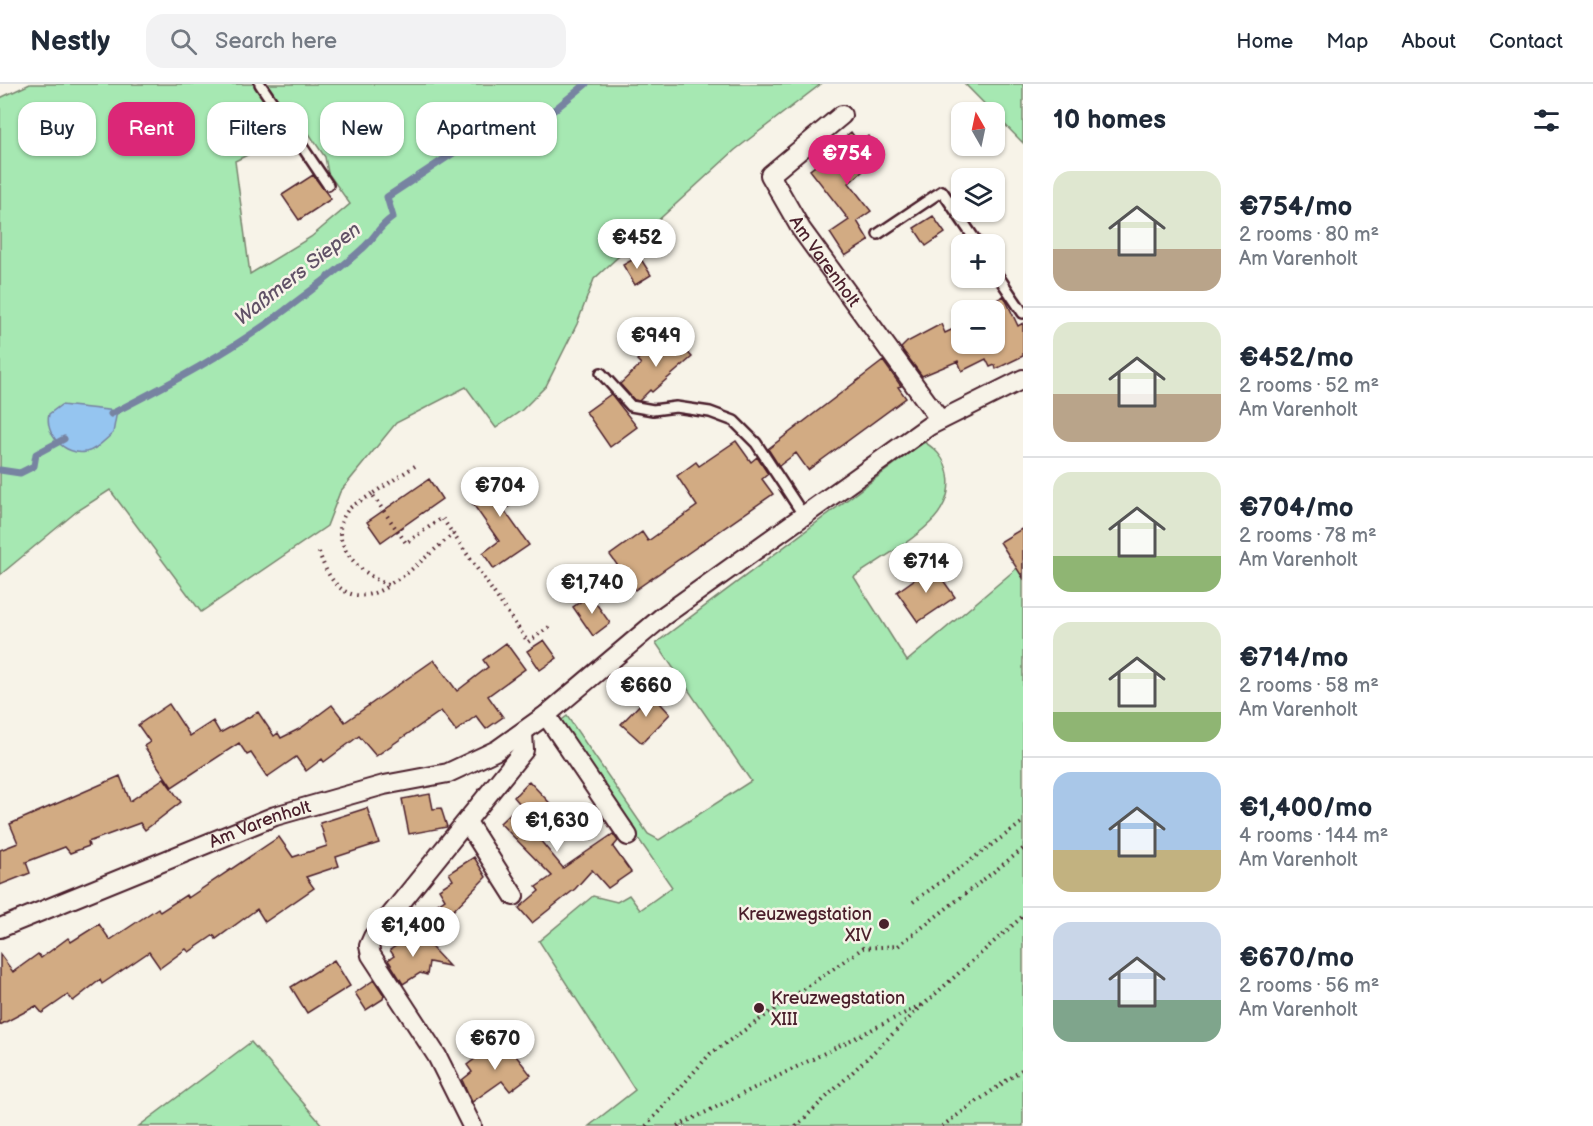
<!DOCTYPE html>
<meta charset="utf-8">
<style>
body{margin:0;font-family:"Balsamiq Sans",sans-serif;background:#f2f2f3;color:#1f2937;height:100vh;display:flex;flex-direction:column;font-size:22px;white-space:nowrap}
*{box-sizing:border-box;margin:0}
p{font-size:20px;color:#747a83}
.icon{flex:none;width:33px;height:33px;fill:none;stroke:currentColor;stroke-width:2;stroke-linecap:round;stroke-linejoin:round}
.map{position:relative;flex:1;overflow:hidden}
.drawer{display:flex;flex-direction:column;background:#fff;width:570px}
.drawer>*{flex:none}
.top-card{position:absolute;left:18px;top:18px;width:570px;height:54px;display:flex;gap:12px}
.needle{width:39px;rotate:351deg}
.fabs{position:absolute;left:951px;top:18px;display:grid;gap:12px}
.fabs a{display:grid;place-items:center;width:54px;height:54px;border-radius:12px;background:#fff;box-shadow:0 2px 4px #0004;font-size:30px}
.price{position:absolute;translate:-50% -51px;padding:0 14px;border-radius:21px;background:#fff;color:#222;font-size:20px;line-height:39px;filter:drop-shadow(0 2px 3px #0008)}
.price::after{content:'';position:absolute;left:50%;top:36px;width:18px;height:14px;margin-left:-9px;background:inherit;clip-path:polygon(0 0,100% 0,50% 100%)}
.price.current{background:#db2777;color:#fff}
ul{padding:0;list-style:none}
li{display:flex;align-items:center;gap:18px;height:150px;padding:0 30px}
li+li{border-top:2px solid #e0e1e3}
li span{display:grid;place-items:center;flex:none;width:168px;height:120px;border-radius:18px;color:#555}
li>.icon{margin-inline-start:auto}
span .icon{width:72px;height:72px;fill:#fffc;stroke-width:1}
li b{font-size:26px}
h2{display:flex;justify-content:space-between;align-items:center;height:72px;padding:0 30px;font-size:26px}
.pill{padding:0 21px;border-radius:18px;background:#fff;box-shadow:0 2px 4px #0004;font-size:21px;line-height:54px}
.pill.current{background:#db2777;color:#fff}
header{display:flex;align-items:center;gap:36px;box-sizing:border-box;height:84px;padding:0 30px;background:#fff;border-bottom:2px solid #e0e1e3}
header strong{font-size:28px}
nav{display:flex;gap:33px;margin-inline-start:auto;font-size:21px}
.search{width:420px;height:54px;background:#f2f2f3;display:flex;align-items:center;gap:15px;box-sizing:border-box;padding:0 21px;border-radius:18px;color:#747a83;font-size:22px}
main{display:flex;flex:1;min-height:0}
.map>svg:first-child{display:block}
.green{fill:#a6e8b2;stroke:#78846e;stroke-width:1.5;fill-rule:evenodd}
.water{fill:#95c5f0;stroke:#7783a1;stroke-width:1.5}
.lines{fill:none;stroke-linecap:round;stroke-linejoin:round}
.stream{stroke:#7783a1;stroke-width:7}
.building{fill:#d2ab83;stroke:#4a1f2b;stroke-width:1.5}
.lane-casing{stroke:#4a1f2b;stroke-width:14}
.street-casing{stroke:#4a1f2b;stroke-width:22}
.path{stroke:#4a1f2b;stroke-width:4;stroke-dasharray:1.5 4.5;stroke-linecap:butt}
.lane{stroke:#f7f3e8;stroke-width:9}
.street{stroke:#f7f3e8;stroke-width:18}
.poi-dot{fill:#4a1f2b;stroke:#f7f3e8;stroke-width:2}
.labels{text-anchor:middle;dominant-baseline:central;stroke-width:5;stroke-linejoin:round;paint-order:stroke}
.street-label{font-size:18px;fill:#4a1f2b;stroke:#f7f3e8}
.poi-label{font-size:18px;fill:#4a1f2b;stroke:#f7f3e8;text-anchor:end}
.water-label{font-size:20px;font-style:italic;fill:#605166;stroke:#f7f3e8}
</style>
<header>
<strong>Nestly</strong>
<div class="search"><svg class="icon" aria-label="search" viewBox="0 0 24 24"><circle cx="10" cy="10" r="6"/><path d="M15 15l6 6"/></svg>Search here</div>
<nav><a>Home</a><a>Map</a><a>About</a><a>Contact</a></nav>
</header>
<main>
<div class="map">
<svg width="1023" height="1042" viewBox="0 0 1023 1042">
<rect width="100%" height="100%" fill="#f7f3e8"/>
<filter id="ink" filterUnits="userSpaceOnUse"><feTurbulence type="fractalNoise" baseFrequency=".0167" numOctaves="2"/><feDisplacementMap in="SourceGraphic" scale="12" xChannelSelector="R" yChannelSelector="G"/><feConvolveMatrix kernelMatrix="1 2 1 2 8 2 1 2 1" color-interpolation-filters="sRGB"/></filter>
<g filter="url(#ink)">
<!-- green -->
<path class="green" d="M30,0H821L735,66L594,195L577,240L546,302L522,326L496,344L466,303L396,339L340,408L327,442L201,528L110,406L76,428L0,491V14ZM299,35L325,73L328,89L350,120L311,153L250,190L235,77L299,46Z
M965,0H1023V59Z
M924,358C956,376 956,415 930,439C908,460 879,476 854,493L907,577L1023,479V1042H589L635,1006L539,857L593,812L617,818L629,811L640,826L672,803L558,639L567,632L648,750L659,756L751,697L656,559Z
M251,958L323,1042H139Z"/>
<!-- water -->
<path class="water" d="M61,321L117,327L113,349C105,356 96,366 86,368C65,372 44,350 49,330Z"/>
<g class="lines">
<!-- stream -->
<path class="stream" d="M111,330C171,299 230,268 284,227C310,207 338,187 362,165C376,153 377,144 393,133L387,113L494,42L537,40L586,0
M0,386L20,389L34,382L36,370L64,355"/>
</g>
<!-- building -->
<path class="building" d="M851,48L859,59L868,52L882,71L849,99L871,127L857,137L869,157L845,172L830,149L849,136L810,86L832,69L829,65Z
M313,91L331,115L299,136L282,111Z
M933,132L945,149L926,162L914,144Z
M639,172L651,191L635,201L623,181Z
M1004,212L1018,242L1023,239V272L996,285L995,281L990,283L986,275L962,287L958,277L922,292L901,264L907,258L941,240L945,249L962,241V260H994V226H984L982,223Z
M671,251L692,273L652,308L650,306L639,317L634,316L620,300L641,280L637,276L649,265L653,268Z
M883,277L901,302L898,303L906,314L808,386L796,369L779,382L768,365Z
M611,310L637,343L610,363L586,328Z
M736,357L751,378L757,373L768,390L762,395L773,410L635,506L610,471L642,448L648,457L697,422L677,392L696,378L699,382Z
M504,387L522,413L504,426L529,461L494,485L483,469L499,457L468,413Z
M429,395L442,415L381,458L367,438Z
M1023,444V494L1000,458Z
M933,482L955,513L918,538L897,508Z
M590,511L610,539L593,552L573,523Z
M544,556L557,574L540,586L527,567Z
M506,559L525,585L488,612L503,633L486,645L476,632L456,647L441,627L376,672L359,652L324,678L322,675L306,687L296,673L267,693L251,669L247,671L239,659L172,703L144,662L150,658L138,641L169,620L190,652L213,637L220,649L258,628L274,652L278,649L281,654L301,644L332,621L345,638L434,576L457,607L488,583L483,576Z
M651,609L670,630L642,659L621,640Z
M120,692L130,717L164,694L181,718L145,746L140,739L88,758L89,762L70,769L65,763L26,778L30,789L0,801V766L18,759L10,740Z
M529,697L563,733L540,756L563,784L613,750L618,757L613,763L631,788L608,804L592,786L575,805L532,839L519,824L539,807L536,803L552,792L500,739L520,720L514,713Z
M430,710L433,725L441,724L447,743L409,750L402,715Z
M367,724L379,759L336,773L339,782L306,793L314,804L265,838L257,825L216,855L214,851L189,868L186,865L160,884L149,868L102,900L100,896L73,917L68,911L42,929L36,922L0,941V870L13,888L38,870L41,874L68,854L71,858L99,840L110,856L158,824L160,828L186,811L188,814L279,753L293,773L327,762L320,739Z
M474,773L486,793L437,843L426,828L445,815L439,805L453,796L449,789Z
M420,851L449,882L429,878L427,891L420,889L403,900L388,876L394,872L390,866L409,853Z
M334,876L350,902L307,929L291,903Z
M374,896L384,911L383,915L366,926L355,909Z
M502,954L531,991L510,1007L502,997L472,1018L462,996L472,988L467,981Z"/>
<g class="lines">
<!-- lane casing -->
<g class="lane-casing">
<path id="lane" d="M260,0L328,101
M878,150L942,107L978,160
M994,186L1023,229
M601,289L631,322L653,326L676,323L710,328L734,337L756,359L804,432"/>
</g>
<!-- street casing -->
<g class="street-casing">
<g id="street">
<path id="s1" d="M842,31L770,91L801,145L940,336"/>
<path d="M546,631L628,752"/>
<path d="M467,738L514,812"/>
<path id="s2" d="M0,844L275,732L384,701L448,689L497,666L546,631L662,533L929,342L1023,295"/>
<path d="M472,1042L437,972L371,871L369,862L373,853L524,666L523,649"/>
</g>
</g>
<!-- path -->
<path class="path" d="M415,382L372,410L406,459L442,434L528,558L552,541
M372,410C365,415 353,420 348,426C323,457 362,491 388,501L405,491L453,450
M319,468C330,503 352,525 388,502
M913,818L1023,738
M646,1042L710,970L863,864L898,862L1023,765
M678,1042L921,921
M796,1042L924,920L1023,832
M942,1042L1023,985"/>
<!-- lane -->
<use href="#lane" class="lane"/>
<!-- street -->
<use href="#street" class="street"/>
</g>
</g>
<!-- markers -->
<g class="poi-dot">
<circle cx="884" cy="840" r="6"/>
<circle cx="759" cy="924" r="6"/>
</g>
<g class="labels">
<!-- street labels -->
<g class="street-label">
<text stroke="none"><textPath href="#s1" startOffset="196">Am Varenholt</textPath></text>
<text stroke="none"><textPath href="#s2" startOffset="280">Am Varenholt</textPath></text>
</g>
<!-- poi labels -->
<g class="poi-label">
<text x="872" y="830">Kreuzwegstation<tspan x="872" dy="21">XIV</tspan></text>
<text x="771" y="914" text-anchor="start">Kreuzwegstation<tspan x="771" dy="21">XIII</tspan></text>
</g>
<!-- water labels -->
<g class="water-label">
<text transform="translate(298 190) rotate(-38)">Waßmers Siepen</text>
</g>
</g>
</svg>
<div class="fabs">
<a><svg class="needle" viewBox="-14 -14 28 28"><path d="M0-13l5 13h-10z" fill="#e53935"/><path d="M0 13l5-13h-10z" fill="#747a83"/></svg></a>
<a><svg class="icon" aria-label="layers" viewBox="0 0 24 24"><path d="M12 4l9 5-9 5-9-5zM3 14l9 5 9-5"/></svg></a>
<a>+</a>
<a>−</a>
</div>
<b class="price current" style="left:847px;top:102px">€754</b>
<b class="price" style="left:637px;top:186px">€452</b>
<b class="price" style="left:656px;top:284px">€949</b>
<b class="price" style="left:500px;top:434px">€704</b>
<b class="price" style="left:926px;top:510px">€714</b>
<b class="price" style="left:592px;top:531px">€1,740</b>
<b class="price" style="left:646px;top:634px">€660</b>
<b class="price" style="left:557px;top:769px">€1,630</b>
<b class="price" style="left:413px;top:874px">€1,400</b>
<b class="price" style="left:495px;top:987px">€670</b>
<div class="top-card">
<a class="pill">Buy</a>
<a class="pill current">Rent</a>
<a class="pill">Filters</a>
<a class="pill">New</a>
<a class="pill">Apartment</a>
</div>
</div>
<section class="drawer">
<h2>10 homes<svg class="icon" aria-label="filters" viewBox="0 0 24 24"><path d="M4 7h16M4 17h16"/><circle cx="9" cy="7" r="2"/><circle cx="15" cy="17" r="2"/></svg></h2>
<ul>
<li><span style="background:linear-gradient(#dfe7d0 65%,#b9a48a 0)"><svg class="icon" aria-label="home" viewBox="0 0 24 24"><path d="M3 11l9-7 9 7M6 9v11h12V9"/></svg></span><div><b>€754/mo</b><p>2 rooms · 80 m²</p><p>Am Varenholt</p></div></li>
<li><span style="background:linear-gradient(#dfe7d0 60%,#b9a48a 0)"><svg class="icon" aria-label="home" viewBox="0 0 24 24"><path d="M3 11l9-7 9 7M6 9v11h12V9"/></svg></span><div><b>€452/mo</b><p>2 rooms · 52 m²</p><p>Am Varenholt</p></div></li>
<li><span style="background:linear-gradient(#dfe7d0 70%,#8fb573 0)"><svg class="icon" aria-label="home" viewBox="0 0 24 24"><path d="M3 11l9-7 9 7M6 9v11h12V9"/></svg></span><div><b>€704/mo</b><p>2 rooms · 78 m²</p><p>Am Varenholt</p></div></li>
<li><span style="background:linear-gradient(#dfe7d0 75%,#8fb573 0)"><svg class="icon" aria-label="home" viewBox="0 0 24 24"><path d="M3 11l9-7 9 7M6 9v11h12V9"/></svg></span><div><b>€714/mo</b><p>2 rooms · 58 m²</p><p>Am Varenholt</p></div></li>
<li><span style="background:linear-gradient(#a9c7e8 65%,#c2b280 0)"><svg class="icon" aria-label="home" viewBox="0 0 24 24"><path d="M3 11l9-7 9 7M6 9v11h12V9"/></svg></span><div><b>€1,400/mo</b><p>4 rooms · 144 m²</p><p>Am Varenholt</p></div></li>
<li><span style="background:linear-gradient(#c9d6e8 65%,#7fa58c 0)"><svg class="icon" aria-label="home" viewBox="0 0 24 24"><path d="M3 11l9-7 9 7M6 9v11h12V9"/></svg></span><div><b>€670/mo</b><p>2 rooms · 56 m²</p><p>Am Varenholt</p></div></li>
</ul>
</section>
</main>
